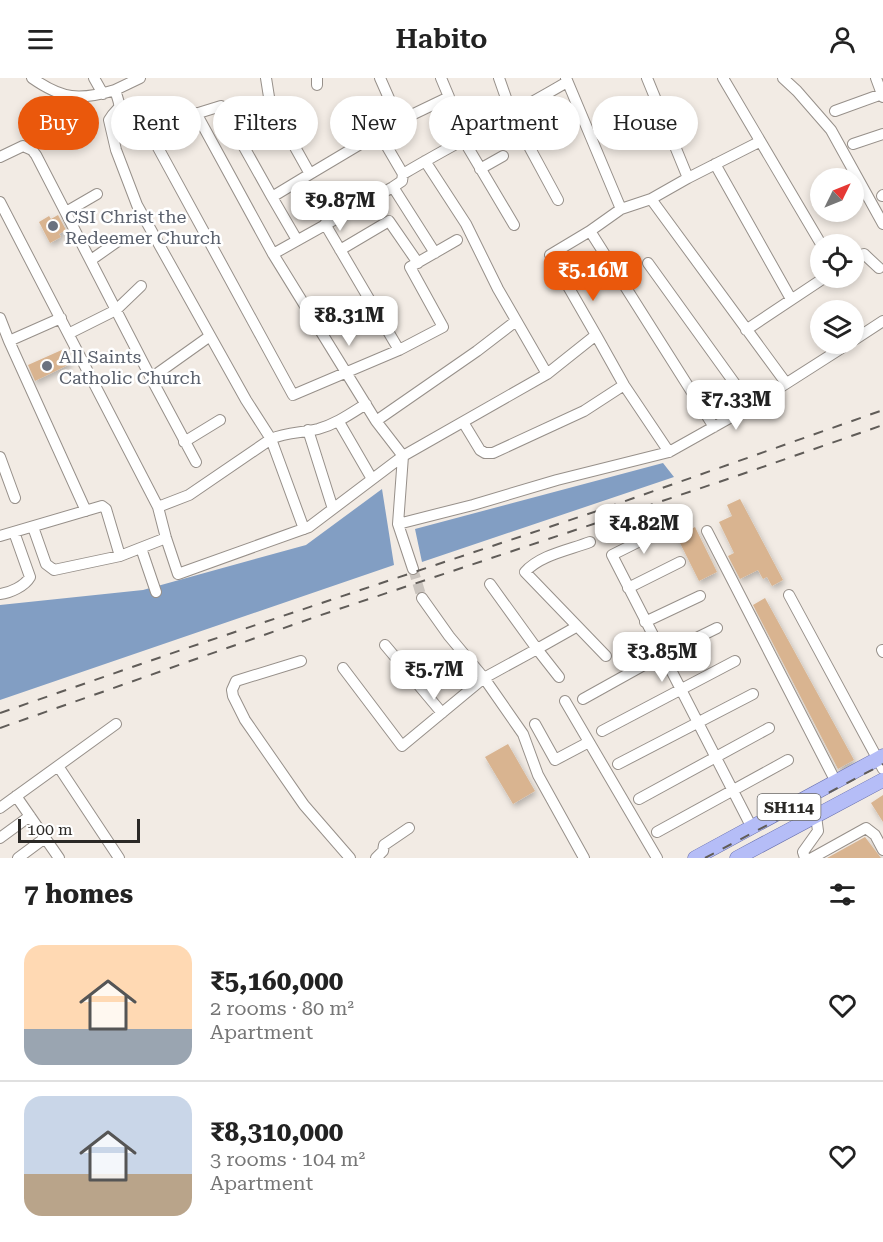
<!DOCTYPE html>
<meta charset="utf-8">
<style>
body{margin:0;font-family:"Roboto Serif",serif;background:#f2f2f2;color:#222;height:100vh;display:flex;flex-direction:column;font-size:22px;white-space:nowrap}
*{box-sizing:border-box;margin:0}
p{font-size:20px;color:#767676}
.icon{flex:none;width:33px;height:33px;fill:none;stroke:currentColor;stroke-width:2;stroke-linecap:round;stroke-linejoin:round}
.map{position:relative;height:780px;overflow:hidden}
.side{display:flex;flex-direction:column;background:#fff;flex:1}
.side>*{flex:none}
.hud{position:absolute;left:18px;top:18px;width:848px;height:54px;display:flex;gap:12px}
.needle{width:39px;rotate:47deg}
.buttons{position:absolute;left:810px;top:90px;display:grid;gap:12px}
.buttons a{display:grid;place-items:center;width:54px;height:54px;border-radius:50%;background:#fff;box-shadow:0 3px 9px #0003;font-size:30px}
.scale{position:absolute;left:18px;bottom:15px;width:122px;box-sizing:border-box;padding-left:6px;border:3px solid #2b2926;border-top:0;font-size:16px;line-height:21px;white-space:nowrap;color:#2b2926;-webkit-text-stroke:4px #fff;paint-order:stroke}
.price{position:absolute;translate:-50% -51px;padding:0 14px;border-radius:12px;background:#fff;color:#222;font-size:20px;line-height:39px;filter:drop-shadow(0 2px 3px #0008)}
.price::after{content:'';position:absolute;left:50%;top:36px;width:18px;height:14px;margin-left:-9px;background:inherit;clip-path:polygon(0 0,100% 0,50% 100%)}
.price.current{background:#ea580c;color:#fff}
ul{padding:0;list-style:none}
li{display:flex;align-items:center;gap:18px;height:150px;padding:0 24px}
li+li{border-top:2px solid #e0e0e0}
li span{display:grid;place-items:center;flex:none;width:168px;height:120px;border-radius:18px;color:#555}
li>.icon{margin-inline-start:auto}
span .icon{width:72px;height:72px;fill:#fffc;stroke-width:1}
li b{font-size:26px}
h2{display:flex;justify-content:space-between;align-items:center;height:72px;padding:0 24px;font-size:26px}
.chip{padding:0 21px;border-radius:27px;background:#fff;box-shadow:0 3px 9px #0003;font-size:21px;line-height:54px}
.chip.current{background:#ea580c;color:#fff}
header{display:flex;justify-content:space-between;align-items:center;height:78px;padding:0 24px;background:#fff;font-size:27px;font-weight:600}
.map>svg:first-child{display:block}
.water{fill:#829ec3}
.building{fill:#d9b490;filter:url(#shadow)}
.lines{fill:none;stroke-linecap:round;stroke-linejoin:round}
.minor-tunnel{stroke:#cac4be;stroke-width:10;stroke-dasharray:10 5;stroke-linecap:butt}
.minor-casing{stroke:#97908a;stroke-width:12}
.major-casing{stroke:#656dab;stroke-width:15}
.minor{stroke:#fff;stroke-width:10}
.major{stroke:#b5bdf7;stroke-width:14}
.rail{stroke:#605c58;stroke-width:2;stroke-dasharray:10 10;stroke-linecap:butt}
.worship-dot{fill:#6b7280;stroke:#fff;stroke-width:2}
.labels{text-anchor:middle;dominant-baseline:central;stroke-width:5;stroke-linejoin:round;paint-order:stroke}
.shield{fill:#fff;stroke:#6b6967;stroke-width:1.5}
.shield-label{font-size:16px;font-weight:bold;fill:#2b2926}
.worship-label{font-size:18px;fill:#5b616d;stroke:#fff;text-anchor:start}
</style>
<header><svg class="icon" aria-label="menu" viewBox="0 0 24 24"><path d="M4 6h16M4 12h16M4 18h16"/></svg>Habito<svg class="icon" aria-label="person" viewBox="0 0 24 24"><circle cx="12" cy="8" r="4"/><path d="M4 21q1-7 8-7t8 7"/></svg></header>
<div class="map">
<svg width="883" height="780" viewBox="0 0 883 780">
<defs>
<filter id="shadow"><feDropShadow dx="2" dy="3.5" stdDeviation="3" flood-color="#0004"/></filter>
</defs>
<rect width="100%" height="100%" fill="#f2ebe4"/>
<!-- water -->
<path class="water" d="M663,385L674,399L422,484L415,451Z
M382,411L394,487L0,622V527L143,512L306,467Z"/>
<!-- building -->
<path class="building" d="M58,137L66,152L59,156L61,159L50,165L39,144L49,138L51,141Z
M64,271L68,275L70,286L35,303L28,287Z
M740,421L783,502L772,508L767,499L763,501L758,492L740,501L728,478L734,475L719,444L732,438L727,427Z
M695,449L717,494L699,503L677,459Z
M765,520L854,682L838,691L753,527Z
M508,666L535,713L513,726L485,679Z
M883,717V744L871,725Z
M865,759L881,780H827Z"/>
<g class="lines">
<!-- minor-tunnel -->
<path class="minor-tunnel" d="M413,491L422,520"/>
<!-- minor casing -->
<g class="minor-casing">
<path id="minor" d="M32,0C62,21 79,23 115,12
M94,0L103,16
M140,0L115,12C123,36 119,25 109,42L116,72L137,127L246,322L271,361L304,451
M266,0L269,19L272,28L310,96L399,43
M380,0L399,43L449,19L441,0
M499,0L512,37L558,122
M647,0L688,100
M723,0L821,166
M783,0L797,13L831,52L883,146
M876,0L883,19
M317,7V0
M120,27L132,29L138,33L293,317L399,272L443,249L410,189L457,162
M835,33L882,16
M196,35L273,176L376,343L403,378L398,446L413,491
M179,41L221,28L272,119L310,96
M379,55L403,96L402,103L393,109L435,175
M463,61L514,147
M853,66L883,56
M0,79L23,68L32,72L36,77L151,300L196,384
M425,83L466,146L498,211L547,296
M715,86L791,221
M480,91L503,78
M403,96C457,64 513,36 567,4
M882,118L883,117
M272,119L297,162
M651,121L786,305
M0,124L158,429L166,460L178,496L309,449L403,378L547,296L596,257L550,177L590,153L621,131L566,0
M621,131L651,121L688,100L759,64
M66,134L97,116
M325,146L399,272
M590,153L714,349
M340,172L389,143L418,185
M273,176L393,109
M854,180L864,176L879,190
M91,182L118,163
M648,185L751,328
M0,240L9,263L86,433
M746,252L824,200
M70,255L116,232L141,208
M596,257L624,307L669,374
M854,262L883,243
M9,263L61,240
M151,300L210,258
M376,343L477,273L516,243
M339,344L372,401
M463,344L480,372L485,375H493L584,333L624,307
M308,352L333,431
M184,364L220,342
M0,379L15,420
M158,429L189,417L271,361C286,354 302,355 318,351C336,346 350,336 366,326
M398,446L473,427L557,402L669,374L751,328L848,266
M33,449L46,486L54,492L120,478L166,460
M664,451L612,477L751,748
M707,453L836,704
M0,458L102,428L106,431L120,478
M590,464C569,472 540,477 525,494L606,578
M141,470L156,514
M628,510L680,484
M0,516C10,515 25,508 30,499L14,454
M789,517L883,691
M422,520L449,558L484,600L523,656L538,697L584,780
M645,544L700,518
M385,567L442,635
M882,572L883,574
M301,583L236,603L232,612L233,618L245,642L304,727L350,780
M343,590L402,668L484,600L537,571L490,506
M559,599L537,571L576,549
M583,621L662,577L717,550
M565,623L657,780
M535,646L555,682L589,664
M602,653L735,583
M618,686L753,616
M58,688L119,780
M16,718L59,780
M639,721L769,650
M0,730L116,646
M657,754L788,682
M0,760L30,738
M18,780L45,760
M376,780L383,773L384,767L409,750
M805,780L803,774L818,753L816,738
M812,780L866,750L875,757L883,772"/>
</g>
<!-- major casing -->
<g class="major-casing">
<path id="major" d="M695,780L883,678
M737,780L883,702"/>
</g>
<!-- minor -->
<use href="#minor" class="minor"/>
<!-- major -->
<use href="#major" class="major"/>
<!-- rail -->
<path class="rail" d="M0,635L187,570L600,432L883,332
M0,650L318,538L731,400L883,347
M705,780L883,686"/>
</g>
<!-- markers -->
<g class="worship-dot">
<circle cx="53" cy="148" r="6"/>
<circle cx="47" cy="288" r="6"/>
</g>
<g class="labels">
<!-- shield labels -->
<rect class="shield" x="757.5" y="716" width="63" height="26" rx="4.5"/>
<g class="shield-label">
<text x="789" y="729">SH114</text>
</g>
<!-- worship labels -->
<g class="worship-label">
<text x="65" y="138">CSI Christ the<tspan x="65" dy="21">Redeemer Church</tspan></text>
<text x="59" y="278">All Saints<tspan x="59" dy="21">Catholic Church</tspan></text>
</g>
</g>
</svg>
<div class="buttons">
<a><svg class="needle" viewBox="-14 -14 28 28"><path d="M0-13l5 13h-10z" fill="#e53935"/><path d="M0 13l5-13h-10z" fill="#767676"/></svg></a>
<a><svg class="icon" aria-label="locate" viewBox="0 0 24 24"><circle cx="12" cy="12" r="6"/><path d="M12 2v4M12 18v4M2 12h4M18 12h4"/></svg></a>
<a><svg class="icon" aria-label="layers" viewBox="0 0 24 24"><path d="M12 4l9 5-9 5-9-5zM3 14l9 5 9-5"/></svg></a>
</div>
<div class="scale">100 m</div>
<b class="price" style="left:340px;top:154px">₹9.87M</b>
<b class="price current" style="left:593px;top:224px">₹5.16M</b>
<b class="price" style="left:349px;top:269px">₹8.31M</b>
<b class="price" style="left:736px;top:353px">₹7.33M</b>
<b class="price" style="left:644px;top:477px">₹4.82M</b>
<b class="price" style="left:662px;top:605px">₹3.85M</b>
<b class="price" style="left:434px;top:623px">₹5.7M</b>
<div class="hud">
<a class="chip current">Buy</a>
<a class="chip">Rent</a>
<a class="chip">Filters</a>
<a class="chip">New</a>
<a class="chip">Apartment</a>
<a class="chip">House</a>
</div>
</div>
<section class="side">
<h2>7 homes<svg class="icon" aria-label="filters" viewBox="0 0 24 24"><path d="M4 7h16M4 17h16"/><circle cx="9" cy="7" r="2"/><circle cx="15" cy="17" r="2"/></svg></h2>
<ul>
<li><span style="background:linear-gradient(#ffd9b3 70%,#9aa5b1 0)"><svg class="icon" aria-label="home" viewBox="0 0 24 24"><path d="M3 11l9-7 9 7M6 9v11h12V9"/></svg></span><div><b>₹5,160,000</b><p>2 rooms · 80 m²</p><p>Apartment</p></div><svg class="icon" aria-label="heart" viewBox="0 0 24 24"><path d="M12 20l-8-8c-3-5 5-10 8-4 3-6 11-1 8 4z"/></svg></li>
<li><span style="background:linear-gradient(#c9d6e8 65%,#b9a48a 0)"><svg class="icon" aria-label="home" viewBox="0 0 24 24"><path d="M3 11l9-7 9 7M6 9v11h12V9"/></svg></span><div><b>₹8,310,000</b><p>3 rooms · 104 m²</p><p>Apartment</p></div><svg class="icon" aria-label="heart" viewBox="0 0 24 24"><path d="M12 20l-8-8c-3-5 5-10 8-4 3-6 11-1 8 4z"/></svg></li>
</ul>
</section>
